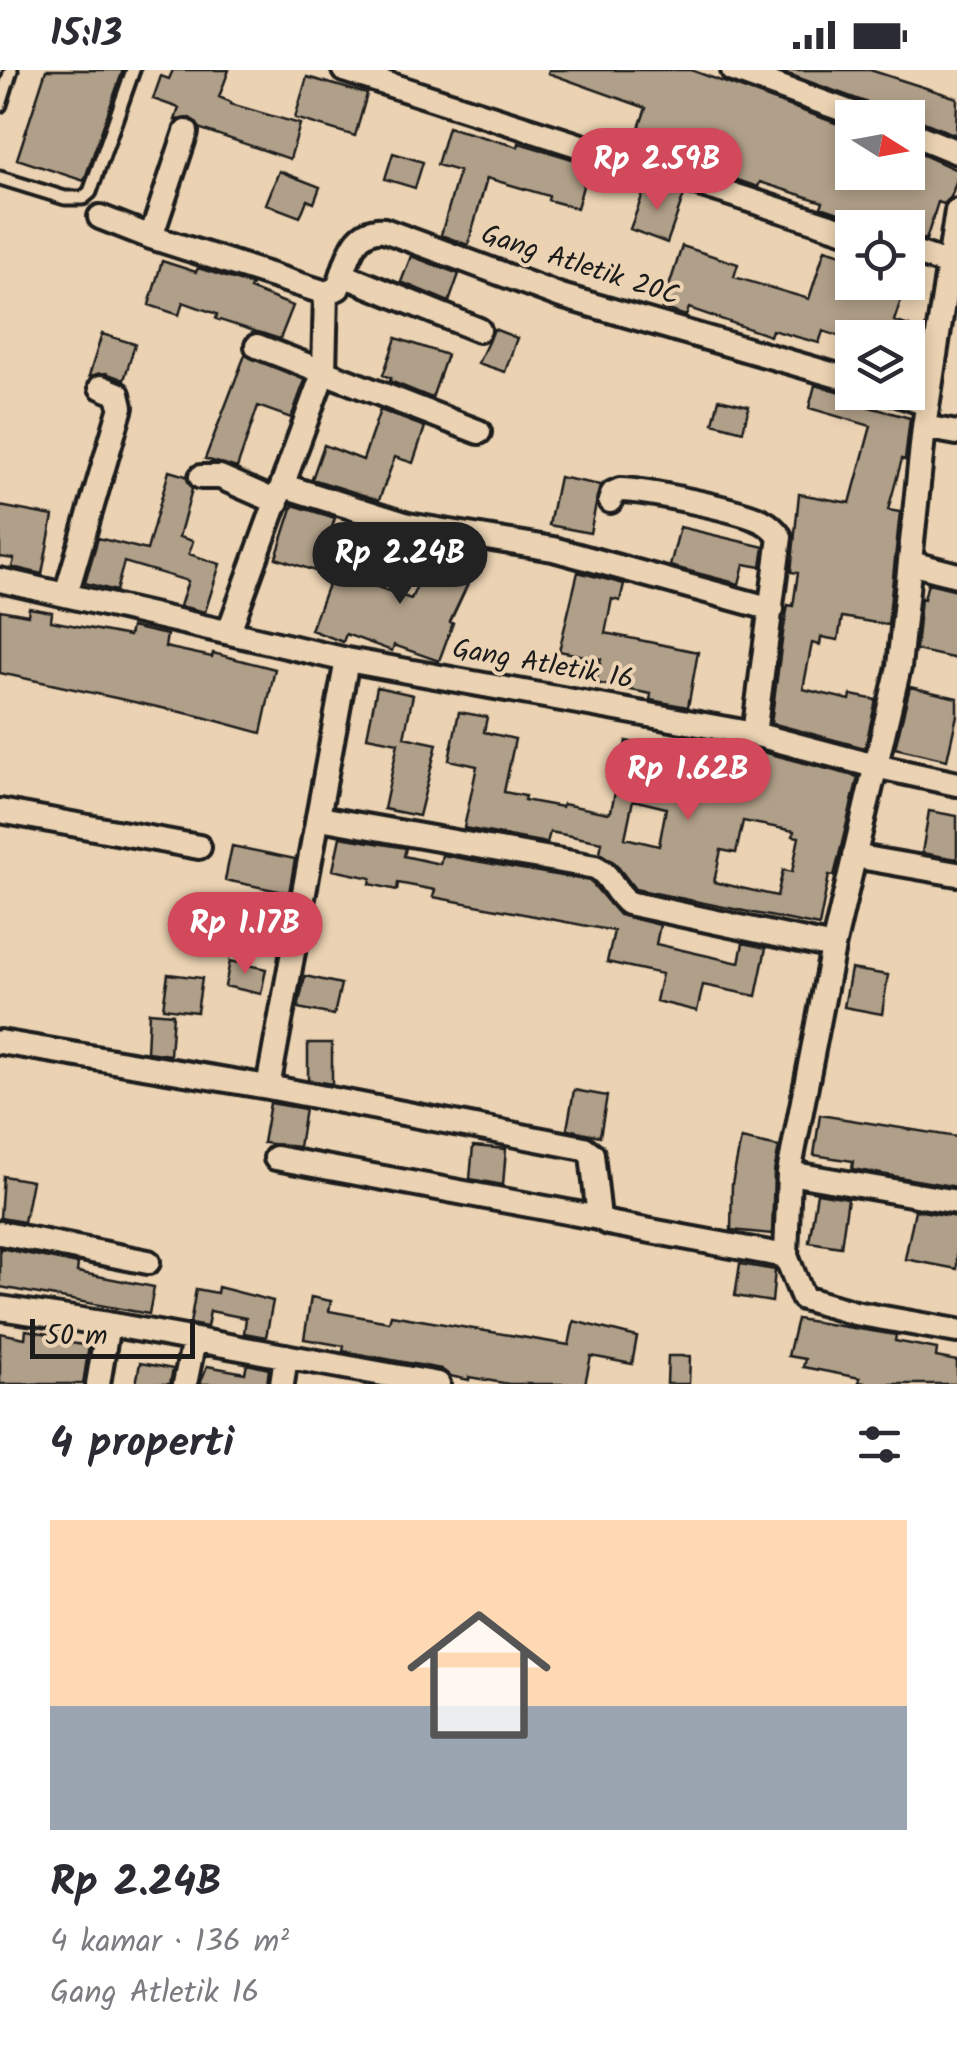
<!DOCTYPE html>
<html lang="id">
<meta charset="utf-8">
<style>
body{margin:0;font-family:Kalam,sans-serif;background:#f2f2f3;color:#2b2b33;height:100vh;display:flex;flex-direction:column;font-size:38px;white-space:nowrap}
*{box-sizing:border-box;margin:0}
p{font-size:32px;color:#7c7c81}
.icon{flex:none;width:55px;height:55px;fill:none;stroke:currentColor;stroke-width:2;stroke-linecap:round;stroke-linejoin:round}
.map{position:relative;height:1314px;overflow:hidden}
.side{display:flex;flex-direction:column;background:#fff;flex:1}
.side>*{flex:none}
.needle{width:65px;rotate:101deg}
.controls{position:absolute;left:835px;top:30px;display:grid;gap:20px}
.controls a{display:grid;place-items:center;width:90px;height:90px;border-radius:0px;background:#fff;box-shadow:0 5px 15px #0003;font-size:50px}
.scale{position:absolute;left:30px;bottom:25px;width:165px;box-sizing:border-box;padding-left:10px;border:5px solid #1c1c1c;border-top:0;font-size:28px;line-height:35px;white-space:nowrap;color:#1c1c1c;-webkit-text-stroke:8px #ead2b2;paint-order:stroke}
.price{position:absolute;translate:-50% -85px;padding:0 22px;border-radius:35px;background:#d1495b;color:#fff;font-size:32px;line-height:65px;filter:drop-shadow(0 2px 5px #0008)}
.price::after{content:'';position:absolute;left:50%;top:60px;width:30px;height:22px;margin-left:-15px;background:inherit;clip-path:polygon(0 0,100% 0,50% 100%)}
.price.selected{background:#222;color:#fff}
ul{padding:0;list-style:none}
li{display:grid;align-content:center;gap:20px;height:530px;padding:0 50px}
li span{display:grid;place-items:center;height:310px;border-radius:0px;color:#555}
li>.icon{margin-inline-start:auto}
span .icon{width:180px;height:180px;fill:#fffc;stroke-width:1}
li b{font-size:42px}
h2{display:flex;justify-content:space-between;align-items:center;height:120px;padding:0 50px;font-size:42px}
.status{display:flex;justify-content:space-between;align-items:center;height:70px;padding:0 50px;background:#fff;direction:ltr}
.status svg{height:28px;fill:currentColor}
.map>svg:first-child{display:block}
.building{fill:#b1a089;stroke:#1c1c1c;stroke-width:2.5;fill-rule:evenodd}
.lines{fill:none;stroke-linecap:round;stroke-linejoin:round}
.service-casing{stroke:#1c1c1c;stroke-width:19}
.minor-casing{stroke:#1c1c1c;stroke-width:30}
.service{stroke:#ead2b2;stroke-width:11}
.minor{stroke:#ead2b2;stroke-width:22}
.labels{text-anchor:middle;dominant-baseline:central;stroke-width:8;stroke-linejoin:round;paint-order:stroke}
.street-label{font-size:28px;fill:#1c1c1c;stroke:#ead2b2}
</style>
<div class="status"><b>15:13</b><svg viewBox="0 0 49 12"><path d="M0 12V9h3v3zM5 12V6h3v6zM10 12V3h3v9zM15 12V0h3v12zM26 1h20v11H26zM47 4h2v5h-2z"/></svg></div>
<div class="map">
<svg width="957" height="1314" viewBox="0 0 957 1314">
<rect width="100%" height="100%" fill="#ead2b2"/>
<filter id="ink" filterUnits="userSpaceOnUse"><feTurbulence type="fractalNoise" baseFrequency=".01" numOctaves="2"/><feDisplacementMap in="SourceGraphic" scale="20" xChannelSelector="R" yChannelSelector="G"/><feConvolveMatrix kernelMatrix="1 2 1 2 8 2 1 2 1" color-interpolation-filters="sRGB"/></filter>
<g filter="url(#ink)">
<!-- building -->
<path class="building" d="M46,0H123L84,111L17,89Z
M173,0H229L219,27L231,32V34L300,54L290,89L201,59L190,48L175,50L179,38L153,29L161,6L169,9Z
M549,0H691L852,59V102H908V78L957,100V109L951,127L944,134L938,132L926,170L908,165V158H869L857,149L821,137L823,132L760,112L758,117L633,75L646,38L548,3Z
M777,0H870L957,28L956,65L914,48L880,45L871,34Z
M307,7L367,24L355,66L295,48Z
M448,57L518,77L519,73L589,94L577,138L548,130L549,126L487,108L468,175L441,165L459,101L437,95Z
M393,83L423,92L415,118L385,109Z
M279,101L320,117L314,133L307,130L300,147L266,134Z
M647,113L684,125L667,173L630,159Z
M682,176L738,194L734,207L809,229L825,179L852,187V212H907L894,251L924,261L915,314L908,311V268H844L823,261L819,273L772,260L770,266L689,238L686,246L662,238Z
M411,186L459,204L449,232L401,212Z
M162,191L196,202L198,198L252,215L250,219L293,236L280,269L216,249L217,244L183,232L179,245L149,235Z
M494,259L517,268L505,302L478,293Z
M102,264L135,274L124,310L106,303L89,306Z
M396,268L447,285L432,328L390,311L391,308L383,305Z
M245,285L305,310L291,348L258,336L237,398L205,389Z
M815,315L852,325L851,332L910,348L905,390L902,389L888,440L900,442L888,555L842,547L838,570L821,567L820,575L812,573L803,619L850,630L851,625L876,630L865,678L771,653L783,563L788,535L793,536L798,503L791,502L799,424L850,433L871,356L809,338Z
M719,329L749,336L743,361L713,353Z
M380,340L425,357L413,393L395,387L379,430L312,409L324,375L363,390Z
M169,401L186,406L192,419L179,467L193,471L189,484L220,494L205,542L180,536L188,511L124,492L116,521L85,513L98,468L147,480Z
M559,407L600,415L590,463L549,455Z
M293,435L335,448L318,502L276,488Z
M0,436L53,446L42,504L12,497L14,489L0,487Z
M680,457L764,477L761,497L744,494L739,514L670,496Z
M435,475L458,478L480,488L450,552L453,553L439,591L394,575L392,581L346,564L343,572L311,560L333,501L411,529Z
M578,502L624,514L620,531L612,529L605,563L698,582L688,637L650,630L651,624L596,613L601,589L559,581Z
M928,513L957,520V589L916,580L921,528L924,529Z
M29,538L52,542L51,551L129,566L131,557L167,565L165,577L212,587L213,583L275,599L261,663L199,646L0,603V540L28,545Z
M377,617L413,625L404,667L437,674L419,746L384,739L398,673L367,667Z
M910,617L957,628V645L947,690L895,678Z
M459,642L487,647L484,662L515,669L504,722L525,726L524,730L562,737L563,734L608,743L611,741L626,671L651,676L647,698L683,705L689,675L744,686L751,679L858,707L834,806L829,805L819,856L635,819L615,793L600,783L602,772L550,762L547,773L464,758L477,696L449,690ZM633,730L666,738L659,776L625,768ZM743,751L794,761L793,766L799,767L792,802L783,800L777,826L714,812L721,780L736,783Z
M929,741L957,746V789L922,783Z
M340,767L406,778L404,786L440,794L442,785L590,811L619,845L660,855L656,874L739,893L743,873L766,878L756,926L703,915L697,941L656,931L662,904L607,892L614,861L433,827L435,820L398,813L397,820L370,814L371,808L333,800Z
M232,776L295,789L289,823L225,810Z
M230,891L266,899L261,924L225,916Z
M851,899L888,905L882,944L844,937Z
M168,904L202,908L197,942L163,938Z
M305,906L341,914L334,945L298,938Z
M149,942L173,944L170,985L147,982Z
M308,973H332V1014L308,1010Z
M574,1020L607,1026L600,1066L567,1059Z
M270,1033L305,1039L299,1077L263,1073Z
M820,1045L957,1067V1117L852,1099L853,1091L814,1085Z
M741,1069L779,1077L774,1102L772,1164L731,1160L732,1114Z
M473,1076L506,1079L503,1115L470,1109Z
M3,1106L32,1111L24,1152L0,1148Z
M817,1123L848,1128L841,1177L809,1172Z
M915,1140L957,1147V1199L905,1189Z
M0,1178L78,1194L77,1202L154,1217L149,1244L0,1217Z
M740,1194L775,1200L772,1232L735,1226Z
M218,1217L273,1231L266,1267L244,1263L246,1248L210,1241L207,1257L190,1254L196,1219L217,1223Z
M311,1227L331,1231L329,1241L389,1252L391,1245L569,1275L574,1251L637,1267L632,1294L591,1286L585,1314H509L469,1307V1310L450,1306L441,1299L343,1281L344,1276L304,1269Z
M797,1249L896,1265L895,1271L937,1279L936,1287L957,1291V1314H870L859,1312L860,1308L803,1297L805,1289L788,1286Z
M26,1260L54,1265L53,1270L89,1276L83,1314H0V1263L25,1268Z
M668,1286H690L689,1314H667Z
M140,1293L173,1299L170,1314H136Z
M247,1294L269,1299L267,1314H200L207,1296L245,1303Z"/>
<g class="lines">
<!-- service casing -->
<g class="service-casing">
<path id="service" d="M0,35L11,0
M0,108L65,128H83L90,122L133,0"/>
</g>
<!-- minor casing -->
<g class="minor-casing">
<path id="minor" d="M344,0L852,163
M733,0L866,48
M908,62L957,82
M100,147L151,167L326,223
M151,167L186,62
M908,180L949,194
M343,205L479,260
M326,223L338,218C347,193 352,157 384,160L561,226L852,310
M257,276L479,362
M892,322L927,334
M924,357L957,363
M201,407H220L277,432
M284,416L408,455L553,479L772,539
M610,431L613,423L620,420C645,420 741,440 762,451C770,455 775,460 780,467L754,664
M911,493L957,505
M0,510L347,590L754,664L875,696L957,714
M66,524L121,337L118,324L101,317
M229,561L324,301L326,223
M0,741L199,777
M320,748L595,797C611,804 614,823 628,833L833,877L899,597L924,357L957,141
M854,786L957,804
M0,972L268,1017L584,1078L592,1084L599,1148L608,1153L786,1186L803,1228L855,1243L957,1261
M268,1017L347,590
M276,1088L599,1148
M789,1103L957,1132
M0,1163L148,1192
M786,1186L789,1103L833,877
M0,1238L108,1254L438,1314
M98,1314L108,1254
M185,1314L194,1270
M282,1314L286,1286"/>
</g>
<!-- service -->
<use href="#service" class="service"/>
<!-- minor -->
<use href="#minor" class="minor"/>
</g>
</g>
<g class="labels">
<!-- street labels -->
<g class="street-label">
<text transform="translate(580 196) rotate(18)">Gang Atletik 20C</text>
<text transform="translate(543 595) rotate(10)">Gang Atletik 16</text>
</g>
</g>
</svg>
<div class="controls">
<a><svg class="needle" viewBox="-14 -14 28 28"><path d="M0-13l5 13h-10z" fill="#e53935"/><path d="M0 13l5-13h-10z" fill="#7c7c81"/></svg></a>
<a><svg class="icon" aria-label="locate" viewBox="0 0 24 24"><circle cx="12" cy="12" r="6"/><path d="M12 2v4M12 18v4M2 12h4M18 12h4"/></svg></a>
<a><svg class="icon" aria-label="layers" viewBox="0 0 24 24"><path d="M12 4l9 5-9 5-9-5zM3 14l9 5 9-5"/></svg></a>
</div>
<div class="scale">50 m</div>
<b class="price" style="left:657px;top:143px">Rp 2.59B</b>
<b class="price selected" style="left:400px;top:537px">Rp 2.24B</b>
<b class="price" style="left:688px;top:753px">Rp 1.62B</b>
<b class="price" style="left:245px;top:907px">Rp 1.17B</b>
</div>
<section class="side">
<h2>4 properti<svg class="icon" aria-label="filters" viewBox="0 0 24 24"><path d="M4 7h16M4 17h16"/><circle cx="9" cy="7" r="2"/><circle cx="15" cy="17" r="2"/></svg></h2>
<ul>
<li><span style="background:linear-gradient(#ffd9b3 60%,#9aa5b1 0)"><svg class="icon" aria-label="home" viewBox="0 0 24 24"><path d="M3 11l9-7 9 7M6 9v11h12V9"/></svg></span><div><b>Rp 2.24B</b><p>4 kamar · 136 m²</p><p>Gang Atletik 16</p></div></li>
</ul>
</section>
